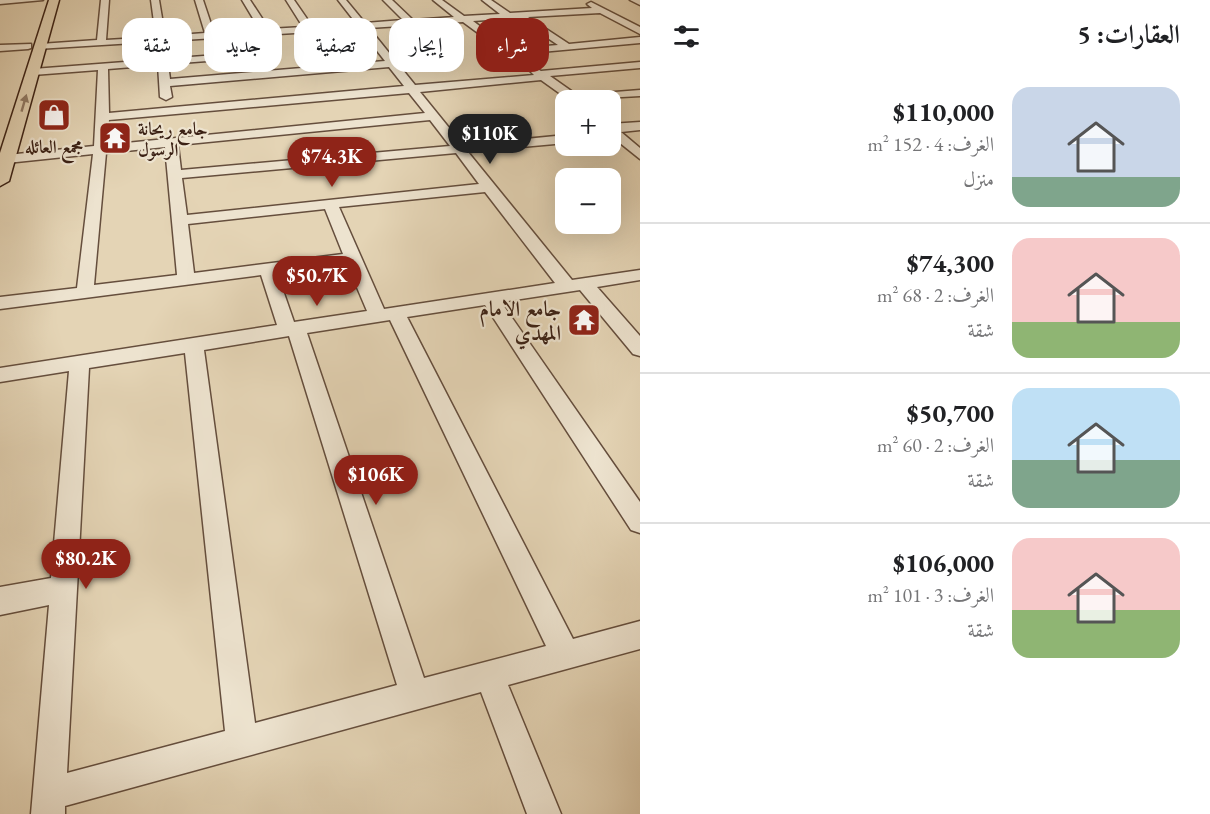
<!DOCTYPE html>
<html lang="ar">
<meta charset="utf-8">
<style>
body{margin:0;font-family:"EB Garamond",Amiri,serif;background:#f2f2f2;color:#202124;direction:rtl;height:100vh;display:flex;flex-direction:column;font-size:22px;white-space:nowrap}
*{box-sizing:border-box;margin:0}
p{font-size:20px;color:#757577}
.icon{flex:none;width:33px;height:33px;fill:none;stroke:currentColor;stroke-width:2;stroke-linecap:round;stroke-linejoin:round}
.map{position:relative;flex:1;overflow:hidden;direction:ltr}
.details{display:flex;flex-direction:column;background:#fff;width:570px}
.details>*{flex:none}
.hud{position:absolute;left:18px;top:18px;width:531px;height:54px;direction:rtl;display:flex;gap:12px}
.buttons{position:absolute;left:555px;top:90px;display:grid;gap:12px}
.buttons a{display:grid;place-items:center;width:66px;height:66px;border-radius:12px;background:#fff;box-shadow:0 6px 24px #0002;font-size:30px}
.price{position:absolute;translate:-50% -51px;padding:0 14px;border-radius:21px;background:#8f2418;color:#fff;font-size:20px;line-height:39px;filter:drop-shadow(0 2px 3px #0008)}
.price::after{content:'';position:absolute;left:50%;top:36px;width:18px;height:14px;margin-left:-9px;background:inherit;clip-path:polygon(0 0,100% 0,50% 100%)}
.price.selected{background:#222;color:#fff}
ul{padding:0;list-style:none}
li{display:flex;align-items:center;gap:18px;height:150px;padding:0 30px}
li+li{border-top:2px solid #e0e0e0}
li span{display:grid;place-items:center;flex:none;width:168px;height:120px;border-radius:18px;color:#555}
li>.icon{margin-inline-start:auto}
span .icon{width:72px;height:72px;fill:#fffc;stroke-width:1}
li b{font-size:26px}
h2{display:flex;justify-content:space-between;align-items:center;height:72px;padding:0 30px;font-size:26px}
.chip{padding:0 21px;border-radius:18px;background:#fff;box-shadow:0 6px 24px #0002;font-size:21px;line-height:54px}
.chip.selected{background:#8f2418;color:#fff}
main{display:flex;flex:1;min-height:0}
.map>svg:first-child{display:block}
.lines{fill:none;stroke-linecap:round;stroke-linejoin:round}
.minor-casing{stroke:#654e3d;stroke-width:3}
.major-casing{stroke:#3b2115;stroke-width:3}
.minor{fill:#ede3cf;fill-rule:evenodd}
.major{fill:#e4d4b5;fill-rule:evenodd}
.oneway{fill:#907a65}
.labels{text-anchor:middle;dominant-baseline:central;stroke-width:4.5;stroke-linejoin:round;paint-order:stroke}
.far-poi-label{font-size:18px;font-weight:bold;fill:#3b2115;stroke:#ede3cf;text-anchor:start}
.poi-label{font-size:21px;font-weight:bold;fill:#3b2115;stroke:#ede3cf;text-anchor:end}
</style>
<main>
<section class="details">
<h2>العقارات: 5<svg class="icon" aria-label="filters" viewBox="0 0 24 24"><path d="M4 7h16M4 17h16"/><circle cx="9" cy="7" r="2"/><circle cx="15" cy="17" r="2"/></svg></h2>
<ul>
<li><span style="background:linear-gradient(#c9d6e8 75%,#7fa58c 0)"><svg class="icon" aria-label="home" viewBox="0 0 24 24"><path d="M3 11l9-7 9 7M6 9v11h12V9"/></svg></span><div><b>$110,000</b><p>الغرف: 4 · 152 m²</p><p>منزل</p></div></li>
<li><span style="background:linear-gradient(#f6c9c9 70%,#8fb573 0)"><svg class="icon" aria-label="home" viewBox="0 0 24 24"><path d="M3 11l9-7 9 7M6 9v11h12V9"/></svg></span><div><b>$74,300</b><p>الغرف: 2 · 68 m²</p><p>شقة</p></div></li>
<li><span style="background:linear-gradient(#bfe0f5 60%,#7fa58c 0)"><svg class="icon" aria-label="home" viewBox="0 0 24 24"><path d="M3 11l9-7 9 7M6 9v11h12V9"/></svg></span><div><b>$50,700</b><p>الغرف: 2 · 60 m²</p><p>شقة</p></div></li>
<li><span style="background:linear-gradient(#f6c9c9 60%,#8fb573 0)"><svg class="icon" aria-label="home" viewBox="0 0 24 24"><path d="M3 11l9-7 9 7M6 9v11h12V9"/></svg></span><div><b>$106,000</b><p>الغرف: 3 · 101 m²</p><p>شقة</p></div></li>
</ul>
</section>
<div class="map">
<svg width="640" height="814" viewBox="0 0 640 814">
<rect width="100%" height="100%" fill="#e4d4b5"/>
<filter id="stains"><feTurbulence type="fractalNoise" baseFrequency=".00333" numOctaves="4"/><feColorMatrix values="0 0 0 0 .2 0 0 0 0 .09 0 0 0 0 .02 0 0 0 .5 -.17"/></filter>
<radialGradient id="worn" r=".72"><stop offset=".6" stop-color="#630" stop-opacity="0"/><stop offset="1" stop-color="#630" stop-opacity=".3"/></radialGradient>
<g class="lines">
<!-- minor casing -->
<g class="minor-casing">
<path id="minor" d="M0,0H43L0,4Z
M101,0H109L106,40L156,37L151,0H159L165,36L205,33L195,0H203L214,33L260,30L242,0H250L269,29L303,27L286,0H294L312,26L356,23L338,0H346L365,23L403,20L383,0H392L413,20L454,17L433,0H442L464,16L500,14L482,0H491L510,13L592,8L587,4L591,2L640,27V34L600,13L528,17L569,44L640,37V43L508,55L463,22L369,28L415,85L534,75L530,71L535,68L541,71L640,62V68L550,76L577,95L640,90V96L569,100L541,80L420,92L463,145L566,135V143L468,152L572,280L640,270V280L597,287L640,336V356L633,354L580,290L501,302L640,502V533L631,530L485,305L407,317L573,639L640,621V649L508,685L561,814H527L481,692L65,806V814H31L49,605L0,615V587L51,578L69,371L0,382V368L277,325L261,275L0,309V297L77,288L93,154L7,163L0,159L7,155L94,146L98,70L33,75L28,72L33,69L268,51L273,54L271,56L168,64L170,79L385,61L360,29L37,49L35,47L40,44L97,40ZM518,18L558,45L510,49L473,21ZM158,65L160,97L166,100L172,97L170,86L389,67L404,86L109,113L108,69ZM409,93L425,113L106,145L109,120ZM430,120L450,146L181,170L178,145ZM165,147L177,275L94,285L106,153ZM456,153L479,184L187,215L182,178ZM485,192L555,283L384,309L339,207ZM325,209L343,254L194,273L188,224ZM347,264L367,311L294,322L277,273ZM390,320L546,646L424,678L307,333ZM289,336L397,685L255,723L204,350ZM185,353L225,731L67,773L89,368Z
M630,0H640V5Z
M31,44V48L28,49L0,51V45Z
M640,122V130L621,132L640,148V159L610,135V124Z"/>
</g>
<!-- major casing -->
<g class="major-casing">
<path id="major" d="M49,0H59L9,181L0,186V153Z"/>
</g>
<!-- minor -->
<use href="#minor" class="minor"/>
<!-- major -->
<use href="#major" class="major"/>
</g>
<!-- one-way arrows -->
<defs><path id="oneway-solid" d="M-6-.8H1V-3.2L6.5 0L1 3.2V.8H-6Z" transform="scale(1.5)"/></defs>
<use class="oneway" href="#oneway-solid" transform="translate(24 103) rotate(-74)"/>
<!-- icons -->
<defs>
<g id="shop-square" transform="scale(1.725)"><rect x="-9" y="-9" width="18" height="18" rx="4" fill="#8f2418" stroke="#ede3cf"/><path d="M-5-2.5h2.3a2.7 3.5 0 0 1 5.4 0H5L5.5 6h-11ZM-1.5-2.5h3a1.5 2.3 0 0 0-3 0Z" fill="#fff"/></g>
<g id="temple-square" transform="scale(1.725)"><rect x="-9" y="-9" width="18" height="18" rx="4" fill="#8f2418" stroke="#ede3cf"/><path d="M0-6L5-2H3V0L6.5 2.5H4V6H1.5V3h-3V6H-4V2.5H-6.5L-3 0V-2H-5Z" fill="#fff"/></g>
</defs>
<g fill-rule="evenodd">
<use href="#shop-square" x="54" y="115"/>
<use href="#temple-square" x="115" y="138"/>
<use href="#temple-square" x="584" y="320"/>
</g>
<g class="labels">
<!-- far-poi labels -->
<g class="far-poi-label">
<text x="138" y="128">جامع ريحانة<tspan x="138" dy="21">الرسول</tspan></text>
<text x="54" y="146" text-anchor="middle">مجمع العائله</text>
</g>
<!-- poi labels -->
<g class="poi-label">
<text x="561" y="308">جامع الامام<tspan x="561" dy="24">المهدي</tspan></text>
</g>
</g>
<rect width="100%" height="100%" filter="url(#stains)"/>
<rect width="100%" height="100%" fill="url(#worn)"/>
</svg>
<div class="buttons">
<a>+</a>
<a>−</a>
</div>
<b class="price selected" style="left:490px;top:165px">$110K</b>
<b class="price" style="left:332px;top:188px">$74.3K</b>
<b class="price" style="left:317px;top:307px">$50.7K</b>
<b class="price" style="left:376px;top:506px">$106K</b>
<b class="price" style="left:86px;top:590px">$80.2K</b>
<div class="hud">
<a class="chip selected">شراء</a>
<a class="chip">إيجار</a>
<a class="chip">تصفية</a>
<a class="chip">جديد</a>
<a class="chip">شقة</a>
</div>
</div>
</main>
